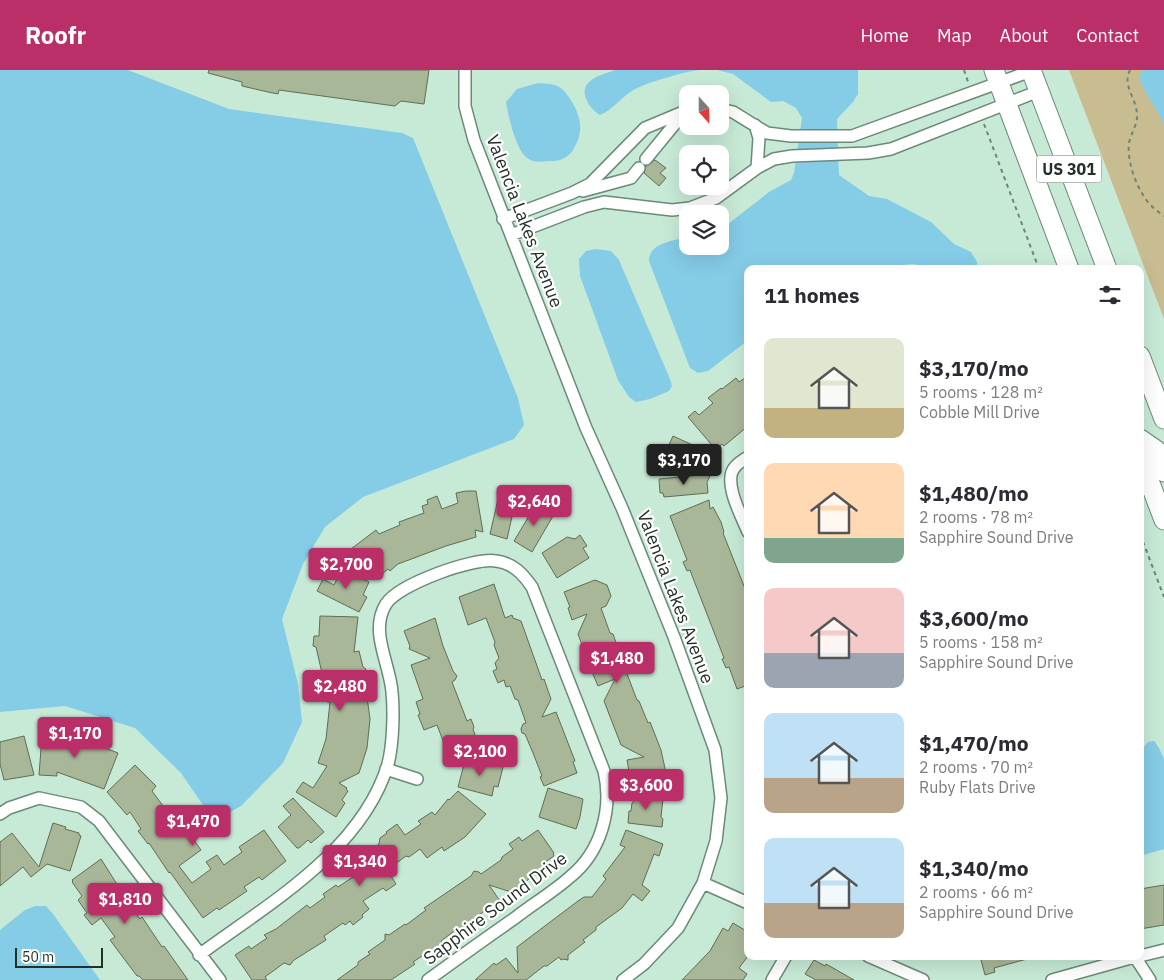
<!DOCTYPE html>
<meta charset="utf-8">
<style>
body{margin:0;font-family:"IBM Plex Sans",sans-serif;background:#f2f2f3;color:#2b2b33;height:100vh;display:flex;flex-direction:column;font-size:19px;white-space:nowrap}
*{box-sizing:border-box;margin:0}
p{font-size:16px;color:#7c7c81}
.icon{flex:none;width:28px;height:28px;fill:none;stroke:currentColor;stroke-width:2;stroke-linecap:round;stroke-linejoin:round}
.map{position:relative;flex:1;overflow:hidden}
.sheet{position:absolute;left:744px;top:195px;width:400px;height:695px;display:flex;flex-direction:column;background:#fff;border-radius:10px;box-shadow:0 5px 20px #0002}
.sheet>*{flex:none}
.needle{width:32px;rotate:159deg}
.fabs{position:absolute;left:679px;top:15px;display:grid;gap:10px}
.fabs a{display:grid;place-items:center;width:50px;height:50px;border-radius:10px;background:#fff;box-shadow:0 5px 20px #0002;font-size:25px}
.scale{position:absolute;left:15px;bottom:12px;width:88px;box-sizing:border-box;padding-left:5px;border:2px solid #233028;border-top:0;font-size:14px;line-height:18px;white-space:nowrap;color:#233028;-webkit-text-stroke:4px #fff;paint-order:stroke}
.price{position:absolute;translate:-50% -42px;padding:0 11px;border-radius:5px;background:#ba2f68;color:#fff;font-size:16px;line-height:32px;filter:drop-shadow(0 1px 2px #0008)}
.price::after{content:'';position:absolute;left:50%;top:30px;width:15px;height:11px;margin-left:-8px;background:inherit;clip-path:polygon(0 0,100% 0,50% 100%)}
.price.selected{background:#222;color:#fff}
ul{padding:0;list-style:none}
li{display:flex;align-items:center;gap:15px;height:125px;padding:0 20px}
li span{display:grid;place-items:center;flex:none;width:140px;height:100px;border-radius:10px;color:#555}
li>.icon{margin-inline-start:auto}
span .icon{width:60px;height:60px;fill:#fffc;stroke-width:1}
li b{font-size:21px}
h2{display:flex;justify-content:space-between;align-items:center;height:60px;padding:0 20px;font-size:21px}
header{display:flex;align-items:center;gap:30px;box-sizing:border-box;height:70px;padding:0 25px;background:#ba2f68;color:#fff}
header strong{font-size:24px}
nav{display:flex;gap:28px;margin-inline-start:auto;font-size:18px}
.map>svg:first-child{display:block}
.green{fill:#c8bd90}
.water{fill:#85cce7}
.building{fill:#a9b799;stroke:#606d51}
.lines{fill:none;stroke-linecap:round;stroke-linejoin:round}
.street-casing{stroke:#6a8a78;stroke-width:14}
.primary-casing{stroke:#6a8a78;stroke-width:21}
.path{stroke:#6e8577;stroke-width:2;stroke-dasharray:4 4;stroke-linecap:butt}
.street{stroke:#fff;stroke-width:11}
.primary{stroke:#fff;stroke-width:19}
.labels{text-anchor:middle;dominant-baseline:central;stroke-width:4.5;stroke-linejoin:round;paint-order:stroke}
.shield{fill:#fff;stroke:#656e68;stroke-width:1}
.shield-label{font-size:16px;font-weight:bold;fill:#233028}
.street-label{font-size:18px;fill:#233028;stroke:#fff}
</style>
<header>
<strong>Roofr</strong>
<nav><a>Home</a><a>Map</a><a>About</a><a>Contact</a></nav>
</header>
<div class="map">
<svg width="1164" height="910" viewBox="0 0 1164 910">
<rect width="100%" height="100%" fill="#c7ead6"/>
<!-- green -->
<path class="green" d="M1069,0H1164V249Z"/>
<!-- water -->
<path class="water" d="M0,0H128L229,39L402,63L413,68L518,328L524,355L514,369L363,427L325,457L303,494L282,549L298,614L302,652L283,693L241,736L223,746L205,738L181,703L135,658L65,636L0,642Z
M615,0H699C680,3 652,11 635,19C622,26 614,39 600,45C590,39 578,23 589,12C595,6 607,3 615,0Z
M717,0H858V24L853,32L837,49L839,105L869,126L887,129L931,152L954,174L971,182L977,192V199H934L913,194L869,199H748L747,271L708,301L698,303L690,298L649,191C649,173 673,171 687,167L688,176H720V159L723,158L769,122L791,110L794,103L802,48L796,38L783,31L771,32L733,4Z
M1143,0H1164V57C1159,38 1144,25 1139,7Z
M538,13C557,14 562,15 572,32C581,48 584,61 574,78C572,83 566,88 560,90C557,91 552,91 549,91C542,92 533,93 527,88C516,80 508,45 506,32L517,19Z
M596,179L611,181L619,190L670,309L672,316L669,321L650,329L636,332L629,327L618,310L580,206L579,189L586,181Z
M1154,671L1159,678L1164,689V779L1140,786V682L1148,672Z
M35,836H46L53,844L100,910H0V860L25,840Z"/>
<!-- building -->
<path class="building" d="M209,0H429L424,34L401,31L395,36L279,20L278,24L268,22L242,16V12L208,3Z
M655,90L666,98L660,103L666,108L659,116L644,103L646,96Z
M748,306V356L724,376L722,374L716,380L688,347L695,341L699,345L713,333L708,328L721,318L722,319L736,308L739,312Z
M673,366L712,384L706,389L715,394L711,403L670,385L673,379L668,377Z
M711,404L707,412L708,423L664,427L663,423H660L659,409Z
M466,421H476L483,462L475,460L476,467L446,476L398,494L390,501L388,499L375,510L351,479L376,460L379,464L400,455L399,452L424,443L422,436L428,434L427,430L437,426L442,439L458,433L456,423Z
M499,425L516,429L507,469L490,464Z
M709,430L710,439L713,437L721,452L724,462L723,463L748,526V615L737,619L729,597L726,598L722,589L724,588L693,508L690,500L687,501L683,492L687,490L670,446Z
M538,431L547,437L544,441L553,446L532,482L514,471Z
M580,465L587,476L583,478L589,488L557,508L542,483L567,467L575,469Z
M342,499L369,512L363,525L367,527L359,542L317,521L323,509L334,515Z
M595,510L607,515L611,526L606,536L601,538L610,563L613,564L618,578L621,577L631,603L627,604L637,630L639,631L648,653L650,652L661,680L666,703L668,708L666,712L632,718L627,690L644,687L621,675L604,631L615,609L598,616L592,602L594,601L587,582L585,583L578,564L587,544L572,550L568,538L570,537L564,522Z
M494,514L505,548L512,545L513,548L521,551L542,610L544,609L551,629L542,647L556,642L575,691L573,692L577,703L544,716L540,707L542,706L533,683L525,664L522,663L521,659L523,654L526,653L518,630L515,629L510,616L506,617L504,610L498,613L493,601L497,599L495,593L499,588L494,575L495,572L486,548L468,555L459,527Z
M320,546L358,547L354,582L359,581L363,597L366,599L355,613L365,612L370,649L367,678L359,703L339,713L347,718L346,719L348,721L342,730L345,733L336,747L296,722L303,712L313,718L327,696L318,693L326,669L330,632H327L325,612H324L316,577L313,576L314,566H319Z
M435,548L443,576L453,601L457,606L455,610L452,612L467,651L471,649L474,657L473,659L479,677L457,686L447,681L437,655L424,660L418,645L420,644L416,632L423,629L411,595L430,588L409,579L410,576L404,561Z
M43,653L55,654L54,671L92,673L118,683L104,719L57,702V706L39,705Z
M24,666L34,705L4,710L0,694V672Z
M466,687L503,697L498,717L494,716L492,726L458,717Z
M135,695L156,716L152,721L169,744L178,738L185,748L180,751L201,780L179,796L192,813L211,799L206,792L217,785L224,795L242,782L239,777L264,760L286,791L262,810L259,807L244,817L247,821L219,840L217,838L203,848L170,802L169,803L149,773L148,774L138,761L141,759L130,742L127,745L107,722Z
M548,718L583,729L580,747L576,759L539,747Z
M458,721L486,744L465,767L444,781L442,777L427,788L420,779L409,787L406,786L387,800L396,814L386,821L383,818L363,831L369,839L362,845L363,847L353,855L350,851L345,855L343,853L324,866L326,870L294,890L290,895L284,893L265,907L267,910H252L235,885L249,876L251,879L267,868L264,865L276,859L307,835L310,838L325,827L323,824L336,815L338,817L353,807L351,804L352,802L362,795L360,791L378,779L376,776L379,774L380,768L387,763L386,762L397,754L405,765L421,754L418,751L432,742L435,745L448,729L449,730Z
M633,724L663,728L661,747L663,749L662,757L628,753L629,741H631L632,733L634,731Z
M293,728L324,762L311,773L308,770L299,778H297L278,757L291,745L283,736Z
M53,753L66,757L65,759L79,763V765L81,766L70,801L47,794L31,807L23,797L0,816V772L12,763L39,797Z
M538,760L554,783L553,784L554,786L544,793L547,796L511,822L489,815L500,831L490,838L489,837L459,862L457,859L441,871L443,874L430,884L428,882L413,892L415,894L391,910H337L358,895V892L370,884L368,882L385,870V864L389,865L405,854L406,855L426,840L424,838L471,806L474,801L479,802L481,804L501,790L502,787L513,779L509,774L519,767L522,771Z
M626,760L663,774L659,786L654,784L642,815L650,821L642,831L633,824L622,838L596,857V860L583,870L585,872L568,885V890L563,889L561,890L559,887L547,896H544L526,910H475L494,893L496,895L506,888L518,903L517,877L578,831L584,827H592L606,809L603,806L625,777L620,775Z
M101,789L120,819L122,818L132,832L129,834L140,849L142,847L162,877L164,876L188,910H143L139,906H137L110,870L115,867L101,848L92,855L84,845L87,843L78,830L82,826L72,812L73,811L72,810Z
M1164,815V855L1140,859V819Z
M733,853L748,862V886L739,898L747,904L743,910H682L710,881L723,858L728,861Z
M980,886H1026L1027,889L994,898L995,902L985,905Z
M814,890L825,896L826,894L854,910H816L805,904Z"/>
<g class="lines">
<!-- street casing -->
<g class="street-casing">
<path id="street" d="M465,0V36L474,70L586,358L622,438L674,567L715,680L721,728L716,771L703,813L678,858L644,894L623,910
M720,39L733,42L767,63L791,66H852L1031,1
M755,55L759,68L757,98
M646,89L678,50L682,43
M583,121L631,108L639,98
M503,149L572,123L590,114L645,58L688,40
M511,165L584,137L604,132L672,140L690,138L716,128L757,98L774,89L792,86L868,83L891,79L1039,21
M748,387C743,390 738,393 735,397C722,411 742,447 748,462
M386,699L417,709
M0,744L9,738L39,728L81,737L99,751L220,910
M703,813L748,833
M199,885C268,834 362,781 388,694C393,675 394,642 392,622C390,594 369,561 386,534C399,514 474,487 496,491C513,493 523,504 532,517L604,701C613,739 601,782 570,807C553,822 533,834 515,848C486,868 457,889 428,910
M868,886L923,910
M1140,886L1164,880
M1135,887L1150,910
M772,910L786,886
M1052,910L1138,886"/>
</g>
<!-- primary casing -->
<g class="primary-casing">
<path id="primary" d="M994,0L1069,199
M1031,0L1107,199
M1140,286L1164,349
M1140,369L1156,380L1164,402
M1140,387L1164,450"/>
</g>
<!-- path -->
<path class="path" d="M964,0L968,12
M1130,0C1122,16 1136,27 1137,44C1138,54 1131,63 1129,73C1127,90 1135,114 1145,128C1149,135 1157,141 1164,146
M984,54L1039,199
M1140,464L1164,527"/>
<!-- street -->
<use href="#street" class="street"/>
<!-- primary -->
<use href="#primary" class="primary"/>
</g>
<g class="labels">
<!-- shield labels -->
<rect class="shield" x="1036.5" y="85.5" width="65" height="27" rx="4"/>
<g class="shield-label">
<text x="1069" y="99">US 301</text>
</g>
<!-- street labels -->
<g class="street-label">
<text transform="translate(525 151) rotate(69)">Valencia Lakes Avenue</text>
<text transform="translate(676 527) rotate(69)">Valencia Lakes Avenue</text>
<text transform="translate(495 838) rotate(-37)">Sapphire Sound Drive</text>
</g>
</g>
</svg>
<div class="fabs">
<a><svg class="needle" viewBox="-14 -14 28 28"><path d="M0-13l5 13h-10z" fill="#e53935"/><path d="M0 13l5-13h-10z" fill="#7c7c81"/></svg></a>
<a><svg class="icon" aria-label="locate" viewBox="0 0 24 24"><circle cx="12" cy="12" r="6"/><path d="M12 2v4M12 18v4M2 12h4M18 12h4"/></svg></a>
<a><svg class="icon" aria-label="layers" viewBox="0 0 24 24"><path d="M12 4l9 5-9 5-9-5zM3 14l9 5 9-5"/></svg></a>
</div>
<div class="scale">50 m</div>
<b class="price selected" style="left:684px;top:416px">$3,170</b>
<b class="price" style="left:534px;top:457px">$2,640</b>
<b class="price" style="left:346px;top:520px">$2,700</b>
<b class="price" style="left:617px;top:614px">$1,480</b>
<b class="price" style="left:340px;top:642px">$2,480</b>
<b class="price" style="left:75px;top:689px">$1,170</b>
<b class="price" style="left:480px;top:707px">$2,100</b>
<b class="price" style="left:646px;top:741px">$3,600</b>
<b class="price" style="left:193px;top:777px">$1,470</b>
<b class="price" style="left:360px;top:817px">$1,340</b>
<b class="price" style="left:125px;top:855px">$1,810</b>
<section class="sheet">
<h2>11 homes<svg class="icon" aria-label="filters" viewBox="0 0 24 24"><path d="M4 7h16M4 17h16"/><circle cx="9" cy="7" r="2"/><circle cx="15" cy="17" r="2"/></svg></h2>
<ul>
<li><span style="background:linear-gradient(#dfe7d0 70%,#c2b280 0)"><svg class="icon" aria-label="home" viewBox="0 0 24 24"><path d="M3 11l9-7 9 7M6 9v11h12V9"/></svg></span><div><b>$3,170/mo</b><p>5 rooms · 128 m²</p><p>Cobble Mill Drive</p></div></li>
<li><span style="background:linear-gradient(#ffd9b3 75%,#7fa58c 0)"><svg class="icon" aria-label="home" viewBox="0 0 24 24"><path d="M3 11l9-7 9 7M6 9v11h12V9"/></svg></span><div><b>$1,480/mo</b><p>2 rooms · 78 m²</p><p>Sapphire Sound Drive</p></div></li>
<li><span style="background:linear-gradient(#f6c9c9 65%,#9aa5b1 0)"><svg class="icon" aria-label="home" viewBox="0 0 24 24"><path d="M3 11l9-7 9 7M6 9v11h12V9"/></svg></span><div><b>$3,600/mo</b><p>5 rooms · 158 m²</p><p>Sapphire Sound Drive</p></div></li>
<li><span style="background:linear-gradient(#bfe0f5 65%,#b9a48a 0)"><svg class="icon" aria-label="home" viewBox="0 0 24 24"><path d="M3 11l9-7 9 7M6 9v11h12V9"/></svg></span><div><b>$1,470/mo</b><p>2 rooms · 70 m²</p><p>Ruby Flats Drive</p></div></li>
<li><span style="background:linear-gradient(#bfe0f5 65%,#b9a48a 0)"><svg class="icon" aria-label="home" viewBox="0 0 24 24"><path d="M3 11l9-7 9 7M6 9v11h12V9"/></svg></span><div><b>$1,340/mo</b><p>2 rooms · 66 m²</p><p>Sapphire Sound Drive</p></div></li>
</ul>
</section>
</div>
